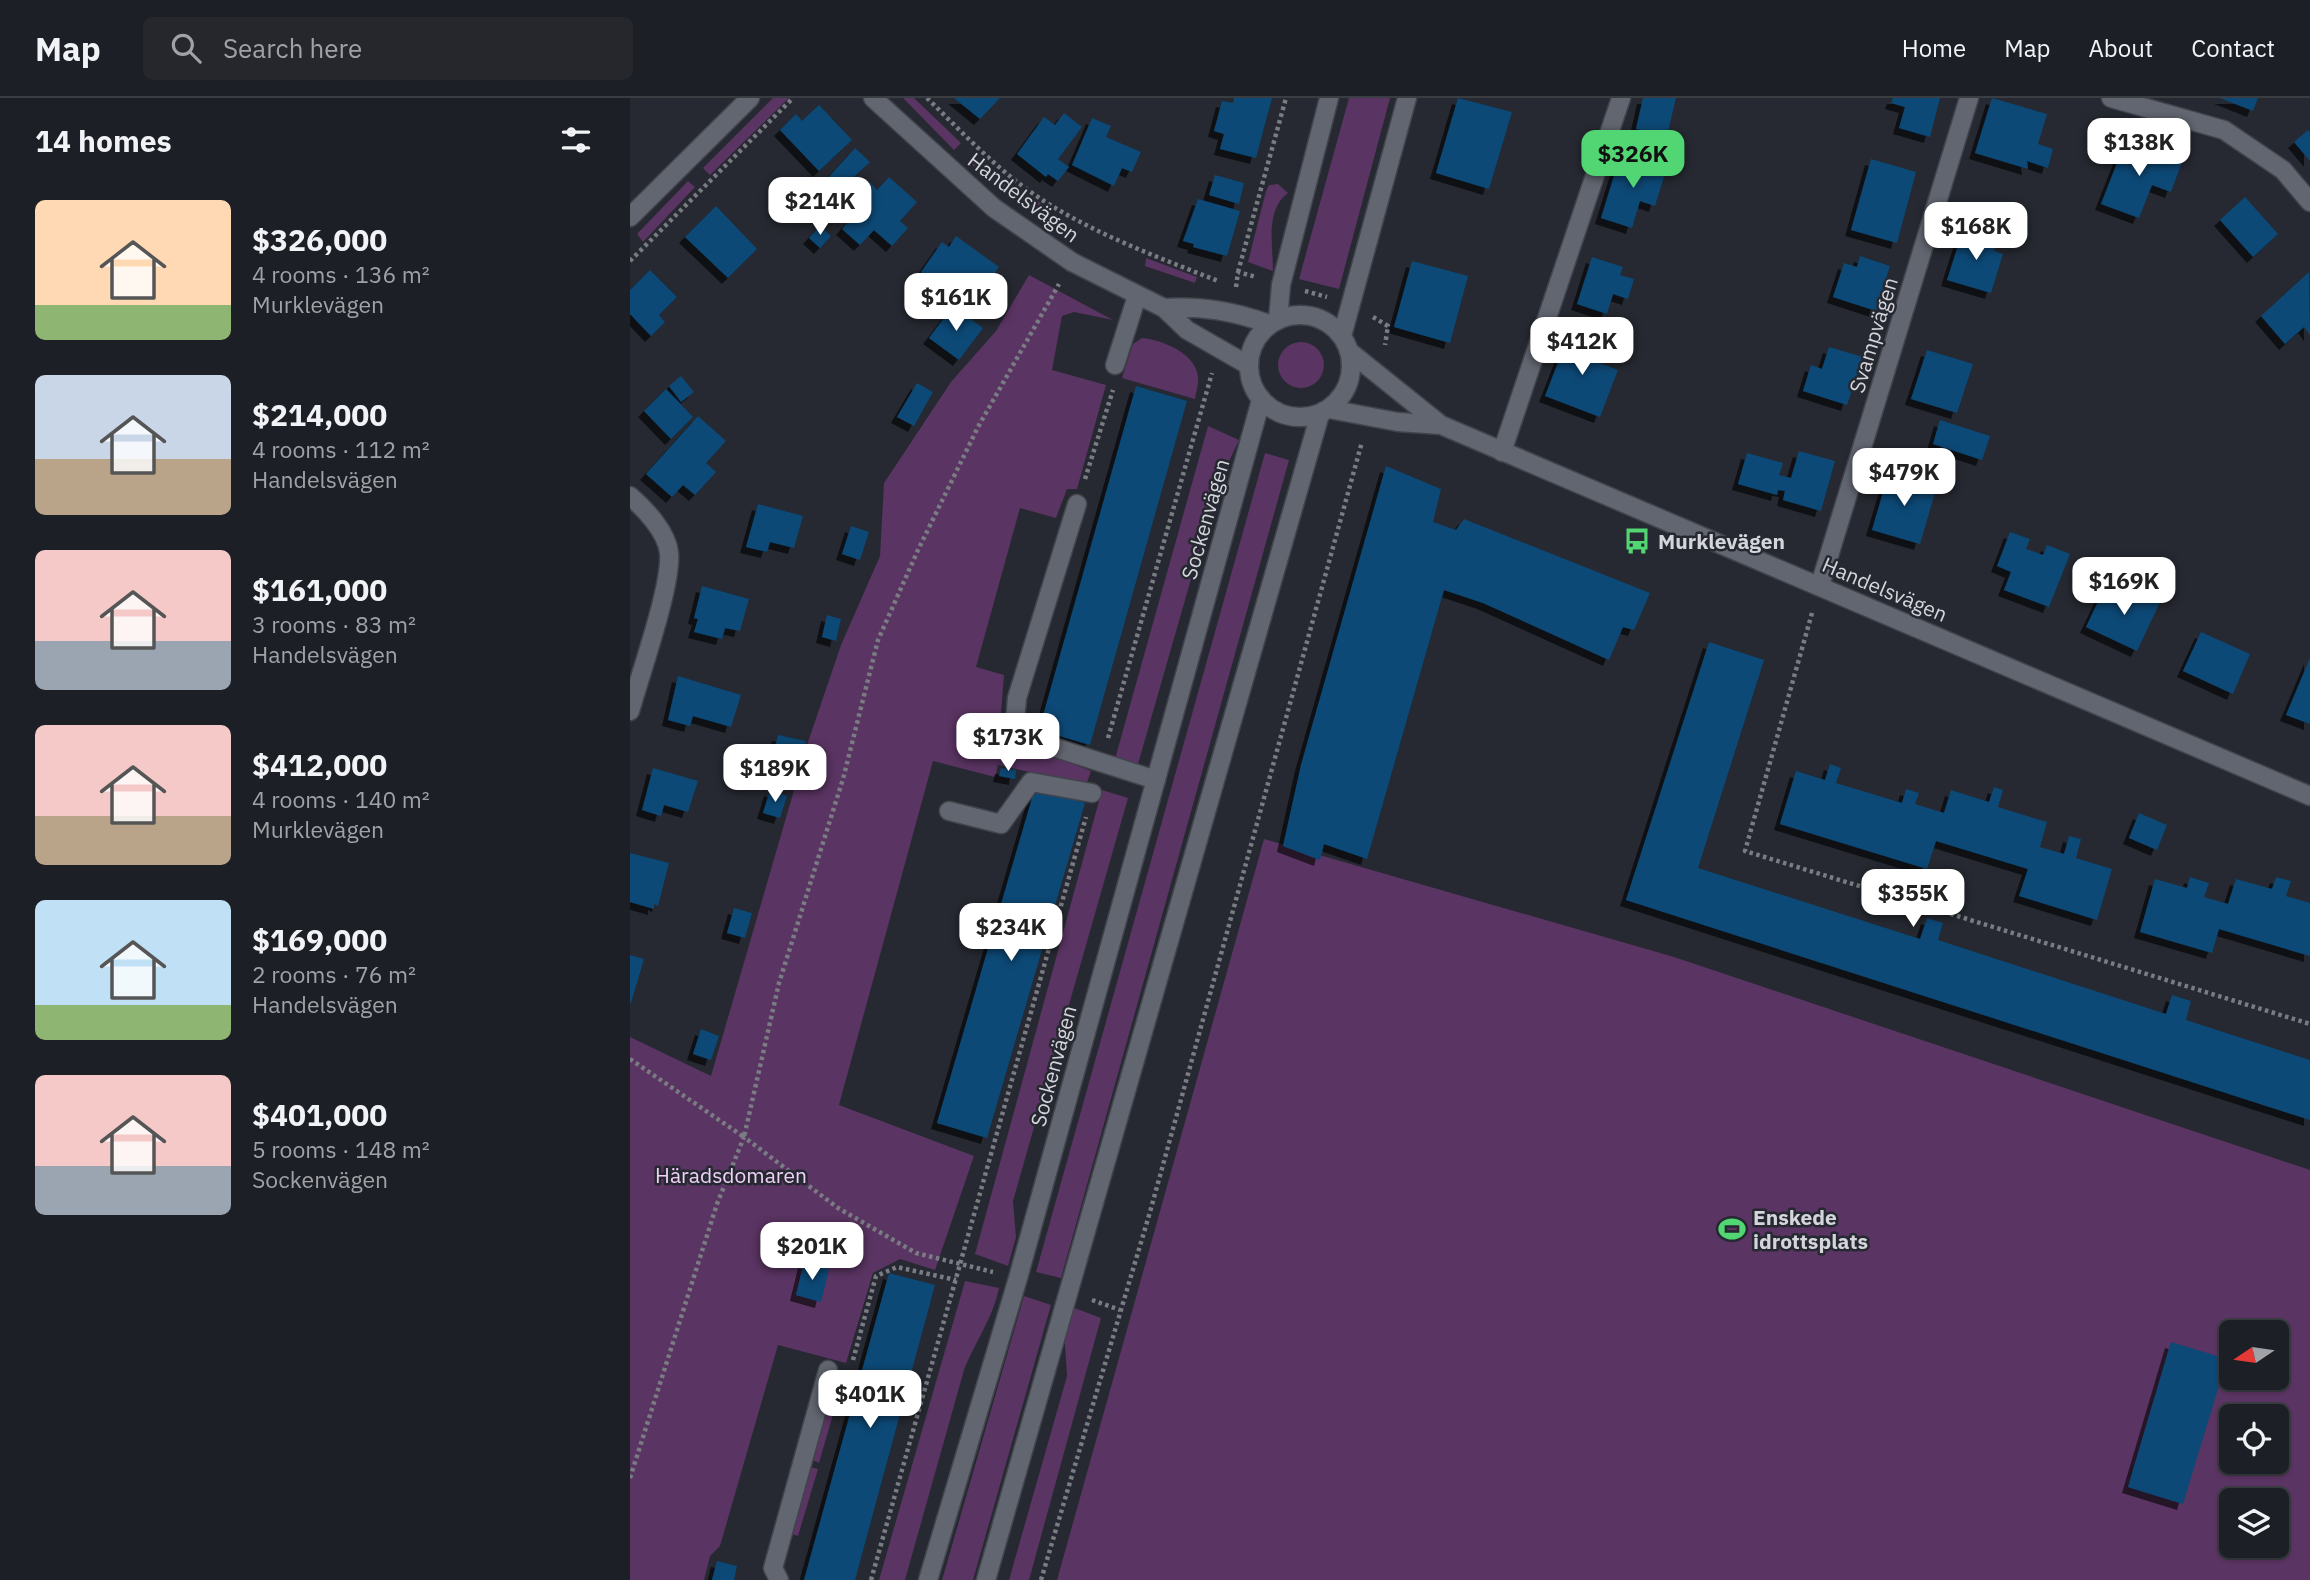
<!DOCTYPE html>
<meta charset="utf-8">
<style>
body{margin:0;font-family:"IBM Plex Sans",sans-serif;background:#25272d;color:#f1f3f6;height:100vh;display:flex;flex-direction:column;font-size:26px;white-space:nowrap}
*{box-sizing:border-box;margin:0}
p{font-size:23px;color:#a0a2a7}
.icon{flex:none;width:38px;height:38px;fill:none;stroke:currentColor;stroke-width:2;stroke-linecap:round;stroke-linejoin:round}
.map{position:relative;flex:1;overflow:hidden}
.side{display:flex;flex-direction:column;background:#1c1f25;width:630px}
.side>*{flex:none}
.needle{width:46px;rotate:257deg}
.fabs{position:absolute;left:1589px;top:1222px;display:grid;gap:14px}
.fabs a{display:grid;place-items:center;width:70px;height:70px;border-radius:10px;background:#1c1f25;box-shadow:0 2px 5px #0004,0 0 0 2px #3a3d42;font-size:35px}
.price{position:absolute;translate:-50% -60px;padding:0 16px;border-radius:14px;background:#fff;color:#222;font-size:23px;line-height:46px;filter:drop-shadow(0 2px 4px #0008)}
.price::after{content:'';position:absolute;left:50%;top:42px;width:21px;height:16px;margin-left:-10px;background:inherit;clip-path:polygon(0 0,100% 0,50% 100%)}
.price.active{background:#51d673;color:#111}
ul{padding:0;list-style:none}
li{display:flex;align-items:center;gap:21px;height:175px;padding:0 35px}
li span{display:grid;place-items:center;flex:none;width:196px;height:140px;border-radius:10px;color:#555}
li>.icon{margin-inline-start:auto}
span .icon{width:84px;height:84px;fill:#fffc;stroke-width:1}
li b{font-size:30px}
h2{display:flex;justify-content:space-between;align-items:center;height:84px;padding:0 35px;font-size:30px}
header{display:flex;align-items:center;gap:42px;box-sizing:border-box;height:98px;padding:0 35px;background:#1c1f25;border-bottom:2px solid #3a3d42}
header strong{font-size:33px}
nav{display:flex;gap:38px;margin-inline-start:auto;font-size:24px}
.search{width:490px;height:63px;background:#25272d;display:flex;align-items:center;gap:18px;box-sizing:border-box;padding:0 24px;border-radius:10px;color:#a0a2a7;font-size:26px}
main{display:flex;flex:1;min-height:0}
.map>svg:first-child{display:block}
.green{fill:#5a3462;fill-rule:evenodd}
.building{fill:#0a4977;filter:url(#shadow)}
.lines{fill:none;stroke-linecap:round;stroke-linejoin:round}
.service-casing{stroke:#42444c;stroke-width:21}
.minor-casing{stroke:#42444c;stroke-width:21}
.tertiary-casing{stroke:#42444c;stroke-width:21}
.path{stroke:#7a7c83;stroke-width:4.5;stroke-dasharray:3.5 3.5;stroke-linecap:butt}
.service{stroke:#626670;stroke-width:18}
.minor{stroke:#626670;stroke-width:18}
.tertiary{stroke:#626670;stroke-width:18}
.labels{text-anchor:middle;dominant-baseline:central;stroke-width:5;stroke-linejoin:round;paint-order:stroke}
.street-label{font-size:21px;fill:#d5d6dc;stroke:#262931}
.poi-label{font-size:21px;font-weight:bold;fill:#d5d6dc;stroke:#262931;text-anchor:start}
.park-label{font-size:21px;fill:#f0d0f6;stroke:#262931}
</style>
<header>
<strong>Map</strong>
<div class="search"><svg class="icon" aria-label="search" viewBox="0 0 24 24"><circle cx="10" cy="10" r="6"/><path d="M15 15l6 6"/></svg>Search here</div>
<nav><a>Home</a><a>Map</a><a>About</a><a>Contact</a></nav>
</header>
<main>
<section class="side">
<h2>14 homes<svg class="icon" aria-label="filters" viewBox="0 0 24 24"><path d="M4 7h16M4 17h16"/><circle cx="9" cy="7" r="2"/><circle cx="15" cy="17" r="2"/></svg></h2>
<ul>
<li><span style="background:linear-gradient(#ffd9b3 75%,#8fb573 0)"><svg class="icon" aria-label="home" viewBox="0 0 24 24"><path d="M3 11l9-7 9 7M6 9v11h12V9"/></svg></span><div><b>$326,000</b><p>4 rooms · 136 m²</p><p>Murklevägen</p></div></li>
<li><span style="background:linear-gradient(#c9d6e8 60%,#b9a48a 0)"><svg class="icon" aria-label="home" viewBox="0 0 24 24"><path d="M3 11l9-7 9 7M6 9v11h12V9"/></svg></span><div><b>$214,000</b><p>4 rooms · 112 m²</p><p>Handelsvägen</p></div></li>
<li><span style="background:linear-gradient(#f6c9c9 65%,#9aa5b1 0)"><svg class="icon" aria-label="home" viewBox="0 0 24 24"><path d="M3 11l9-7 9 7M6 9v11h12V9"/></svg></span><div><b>$161,000</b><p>3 rooms · 83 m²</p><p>Handelsvägen</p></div></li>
<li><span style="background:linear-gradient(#f6c9c9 65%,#b9a48a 0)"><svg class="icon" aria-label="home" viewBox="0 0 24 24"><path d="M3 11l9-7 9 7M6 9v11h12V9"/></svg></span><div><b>$412,000</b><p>4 rooms · 140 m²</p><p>Murklevägen</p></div></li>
<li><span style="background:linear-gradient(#bfe0f5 75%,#8fb573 0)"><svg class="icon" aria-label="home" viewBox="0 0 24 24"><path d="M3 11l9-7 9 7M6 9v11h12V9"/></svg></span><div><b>$169,000</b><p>2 rooms · 76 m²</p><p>Handelsvägen</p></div></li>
<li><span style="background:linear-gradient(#f6c9c9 65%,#9aa5b1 0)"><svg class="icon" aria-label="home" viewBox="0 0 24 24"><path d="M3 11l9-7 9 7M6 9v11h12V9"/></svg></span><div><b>$401,000</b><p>5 rooms · 148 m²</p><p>Sockenvägen</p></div></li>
</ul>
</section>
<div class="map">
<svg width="1680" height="1482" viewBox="0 0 1680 1482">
<defs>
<filter id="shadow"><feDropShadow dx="-6" dy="6" stdDeviation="0" flood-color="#0009"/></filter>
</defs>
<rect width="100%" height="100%" fill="#262931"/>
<!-- green -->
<path class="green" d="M143,0H159L80,77L73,70Z
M273,0H284L331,45L324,52Z
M719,0H760L709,191L669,181Z
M346,61L416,109L410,117L342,67Z
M58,83L65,89L13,144L7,136Z
M648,86L658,95C635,112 643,147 643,173L618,164L636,93L639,87Z
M516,160L567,179L565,185L515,168Z
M399,177L483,222L444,214L432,218L422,272L476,287L447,391H437L426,420L390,410L346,569L374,577L371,615L383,643L461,673L456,687L368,667L365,679L303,663L209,1007L344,1058L305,1172L270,1161L243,1175L216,1265L148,1247L90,1448L80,1458L74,1482H0V939L81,978L178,644L211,547L250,458L254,385L321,284L366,233Z
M512,240C532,242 566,255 568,279C569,285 566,294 565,301L492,280L503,246Z
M648 267a23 23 0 1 1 46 0a23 23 0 1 1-46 0Z
M578,328L609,342L588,387L508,666L485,661Z
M635,355L659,362L431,1180L406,1174Z
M472,692L498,700L383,1103L386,1139L378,1168L345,1156Z
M634,741L1044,859L1680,1072V1482H427ZM1601,1234H1647V1279H1601ZM1601,1318H1647V1363H1601ZM1601,1402H1647V1447H1601Z
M335,1183L369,1190C363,1220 345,1244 334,1272L275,1482H249Z
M394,1198L421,1207L343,1482H312Z
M442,1209L471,1220L399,1482H379L437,1278L434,1231Z
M202,1294L209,1296L189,1365L183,1362Z
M180,1369L188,1371L168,1438L161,1436Z"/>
<!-- building -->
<path class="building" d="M324,0H370L350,21Z
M604,0H642L626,60L590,51L594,36L584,33L592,3L603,5Z
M828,0L882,14L859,91L806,75Z
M1013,0H1046L1037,38L1006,31Z
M1263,0H1310L1300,39L1269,30L1275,9L1261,5Z
M1362,0L1417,16L1408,46L1423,51L1418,70L1397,63L1398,71L1345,55Z
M1590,0H1628L1623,13Z
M189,7L222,42L189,73L150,32L166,16L172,23Z
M434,15L452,29L428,61L439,69L428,83L418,76L416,79L387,56L414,19L425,27Z
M462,20L481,28L476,39L511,54L502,74L492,70L484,88L442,67Z
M1678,32L1680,34V63L1664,44Z
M1496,42L1552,64L1541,94L1522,87L1509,120L1471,106Z
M225,50L240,64L210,92L198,80Z
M996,56L1037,69L1025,108L1010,103L1002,130L971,120L987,68L992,69Z
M1241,61L1286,74L1267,145L1221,132Z
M585,77L614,85L609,106L579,97Z
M259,79L287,104L270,123L278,130L262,148L244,132L230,147L212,131L222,119L215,112L240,84L247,92Z
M1615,99L1648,136L1623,159L1590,122Z
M568,101L610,113L597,158L563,149L564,146L553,143Z
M86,108L127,151L98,180L55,139Z
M190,128L201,138L190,150L179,140Z
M1333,132L1367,143L1364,153L1373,156L1361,195L1317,182Z
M326,138L369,169L341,209L291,174L312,144L319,149Z
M1230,158L1260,168L1246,213L1203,199L1214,165L1227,169Z
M962,159L993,169L990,177L1004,181L998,201L983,196L977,216L947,206Z
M782,163L838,178L820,245L764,229Z
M20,172L47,199L29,217L35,224L21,238L0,216V192Z
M1679,174L1680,237L1674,229L1655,246L1631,218Z
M323,208L353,230L329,262L299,240Z
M940,234L973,247L967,264L988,272L970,319L915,298Z
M1199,249L1233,259L1217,307L1173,293L1181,267L1192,271Z
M1297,252L1343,266L1327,315L1281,301Z
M51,278L64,294L51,304L39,288Z
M287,285L303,294L284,328L267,319Z
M506,288L557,303L460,647L409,632Z
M36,291L63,319L41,341L14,313Z
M68,318L96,343L76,365L86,374L65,397L53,387L42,399L16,376Z
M1310,322L1360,338L1352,362L1303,346Z
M1169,353L1205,363L1191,413L1153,402L1155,393L1148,392L1147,397L1108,386L1117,355L1153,365L1149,377L1161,380Z
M756,368L811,391L803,424L826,432L834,421L1020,495L1004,532L993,529L979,562L853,505L814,492L737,761L694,746L690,762L653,748L671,667Z
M1259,374L1307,388L1290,446L1242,432Z
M128,406L173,418L164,450L140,444L137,454L116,449Z
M221,428L239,434L230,462L212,456Z
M1380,434L1400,441L1396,451L1413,457L1417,447L1440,456L1419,509L1374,492L1381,474L1367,468Z
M72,488L119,501L110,533L95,530L92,541L64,534L68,521L64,520Z
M1501,489L1531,502L1507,553L1456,529L1474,491L1495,501Z
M197,517L211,521L206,543L192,539Z
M1571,534L1620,556L1603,596L1553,573Z
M1079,544L1134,562L1068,770L1290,841L1297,820L1313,825L1308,842L1536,916L1542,897L1561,903L1556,922L1680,962V1022L996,802Z
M1680,560V626L1656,617Z
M48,578L111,597L101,629L63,618L60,628L38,622Z
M148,637L176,643L172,660L144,653Z
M1200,666L1211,670L1206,685L1272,705L1276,691L1289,695L1285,706L1314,715L1321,692L1359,704L1364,689L1373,692L1368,709L1417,724L1410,749L1434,756L1439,738L1451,741L1446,760L1482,771L1467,822L1389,798L1398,771L1306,743L1297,771L1150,726L1166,673L1195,682Z
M23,670L68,683L58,714L34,707L31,718L12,712Z
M371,670L386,672L385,681L369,678Z
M405,690L455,705L357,1040L307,1025Z
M140,692L157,698L150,720L133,715Z
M1509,715L1537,727L1527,752L1499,740Z
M0,755L39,765L28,808L24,806V811L0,804Z
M1560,779L1579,785L1574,799L1598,806L1606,781L1642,791L1646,779L1661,783L1656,798L1680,805V858L1589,831L1582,855L1510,834L1525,781L1557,790Z
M104,810L122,815L115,840L97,835Z
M0,857L14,861L1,905H0Z
M71,931L89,938L81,962L63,956Z
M174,1164L199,1171L191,1204L166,1197Z
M259,1175L305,1187L225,1482H174Z
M1541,1244L1597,1261L1553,1406L1498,1389Z
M87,1463L107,1468L104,1482H82Z"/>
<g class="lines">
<!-- service casing -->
<g class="service-casing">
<path id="service" d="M485,267L507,198
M447,406L387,600L385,623L395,640L526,682
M319,713L371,726L401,684L462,695
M149,1482L143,1470L198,1272"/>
</g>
<!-- minor casing -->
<g class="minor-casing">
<path id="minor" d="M243,0L364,110L442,164L534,210L557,232L618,267
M1481,0L1594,32L1653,72L1680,104
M0,119L120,0
M534,210C573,208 603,213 639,226
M720,254L811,327L1680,698
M699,311L768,324L811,327
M872,354L991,0
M0,398C15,411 37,434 39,455C42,487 10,577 0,613
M1190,487L1339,0"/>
</g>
<!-- tertiary casing -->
<g class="tertiary-casing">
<path id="tertiary" d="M619 268a51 51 0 1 1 102 0a51 51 0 1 1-102 0Z
M648,221L651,187L699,0
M712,238L777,0
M298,1482L388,1180L631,302
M356,1482L690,316"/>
</g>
<!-- path -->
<path class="path" d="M297,0C334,36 370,75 414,103C467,137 530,160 588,183
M0,163L163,0
M608,174L656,0
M606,189L608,174L626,179
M675,193L697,199
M743,219L758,228L755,247
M455,381L483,292
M1182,515L1115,753L1680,926
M478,640L582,275
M0,961L114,1039L149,885L213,681L248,542L288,452L348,329L429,186
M462,1202L490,1212
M223,1262L246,1178L267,1169L326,1182
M0,1380L87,1106L114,1039L208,1110L286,1155L363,1174
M241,1482L456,719
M411,1482L520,1114L732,344"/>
<!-- service -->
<use href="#service" class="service"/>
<!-- minor -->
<use href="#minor" class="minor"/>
<!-- tertiary -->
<use href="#tertiary" class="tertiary"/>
</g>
<!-- icons -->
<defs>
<g id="bus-bare" transform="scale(2.1)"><path d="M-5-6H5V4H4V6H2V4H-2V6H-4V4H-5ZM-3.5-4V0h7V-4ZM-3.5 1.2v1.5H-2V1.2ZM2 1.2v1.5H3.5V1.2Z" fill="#51d673" stroke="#262931" stroke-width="2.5" paint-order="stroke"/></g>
<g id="stadium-bare" transform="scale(2.1)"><path d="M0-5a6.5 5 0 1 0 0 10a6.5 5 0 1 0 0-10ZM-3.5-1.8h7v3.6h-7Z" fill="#51d673" stroke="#262931" stroke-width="2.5" paint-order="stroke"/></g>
</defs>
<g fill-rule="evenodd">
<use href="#bus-bare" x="1007" y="443"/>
<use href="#stadium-bare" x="1102" y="1131"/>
</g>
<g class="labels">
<!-- street labels -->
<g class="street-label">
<text transform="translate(394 99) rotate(37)">Handelsvägen</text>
<text transform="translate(1243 237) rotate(-73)">Svampvägen</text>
<text transform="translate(575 421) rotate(-74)">Sockenvägen</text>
<text transform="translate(1255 491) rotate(23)">Handelsvägen</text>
<text transform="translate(423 968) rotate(-75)">Sockenvägen</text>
</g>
<!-- poi labels -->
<g class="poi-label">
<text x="1028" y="443">Murklevägen</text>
<text x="1123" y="1119">Enskede<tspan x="1123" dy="24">idrottsplats</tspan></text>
</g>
<!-- park labels -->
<g class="park-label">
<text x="101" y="1077">Häradsdomaren</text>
</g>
</g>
</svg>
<div class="fabs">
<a><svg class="needle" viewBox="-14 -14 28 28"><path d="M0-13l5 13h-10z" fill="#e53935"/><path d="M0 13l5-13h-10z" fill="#a0a2a7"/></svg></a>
<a><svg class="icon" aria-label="locate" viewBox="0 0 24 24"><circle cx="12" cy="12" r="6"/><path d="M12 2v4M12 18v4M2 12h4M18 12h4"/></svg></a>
<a><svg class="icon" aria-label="layers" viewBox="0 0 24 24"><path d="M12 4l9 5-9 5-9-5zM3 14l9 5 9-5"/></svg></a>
</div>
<b class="price" style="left:1509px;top:80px">$138K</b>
<b class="price active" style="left:1003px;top:92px">$326K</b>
<b class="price" style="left:190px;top:139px">$214K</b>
<b class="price" style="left:1346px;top:164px">$168K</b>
<b class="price" style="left:326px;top:235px">$161K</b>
<b class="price" style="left:952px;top:279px">$412K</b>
<b class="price" style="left:1274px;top:410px">$479K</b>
<b class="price" style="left:1494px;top:519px">$169K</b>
<b class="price" style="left:378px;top:675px">$173K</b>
<b class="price" style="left:145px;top:706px">$189K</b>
<b class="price" style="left:1283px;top:831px">$355K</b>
<b class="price" style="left:381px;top:865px">$234K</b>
<b class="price" style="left:182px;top:1184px">$201K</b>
<b class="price" style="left:240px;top:1332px">$401K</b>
</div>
</main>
